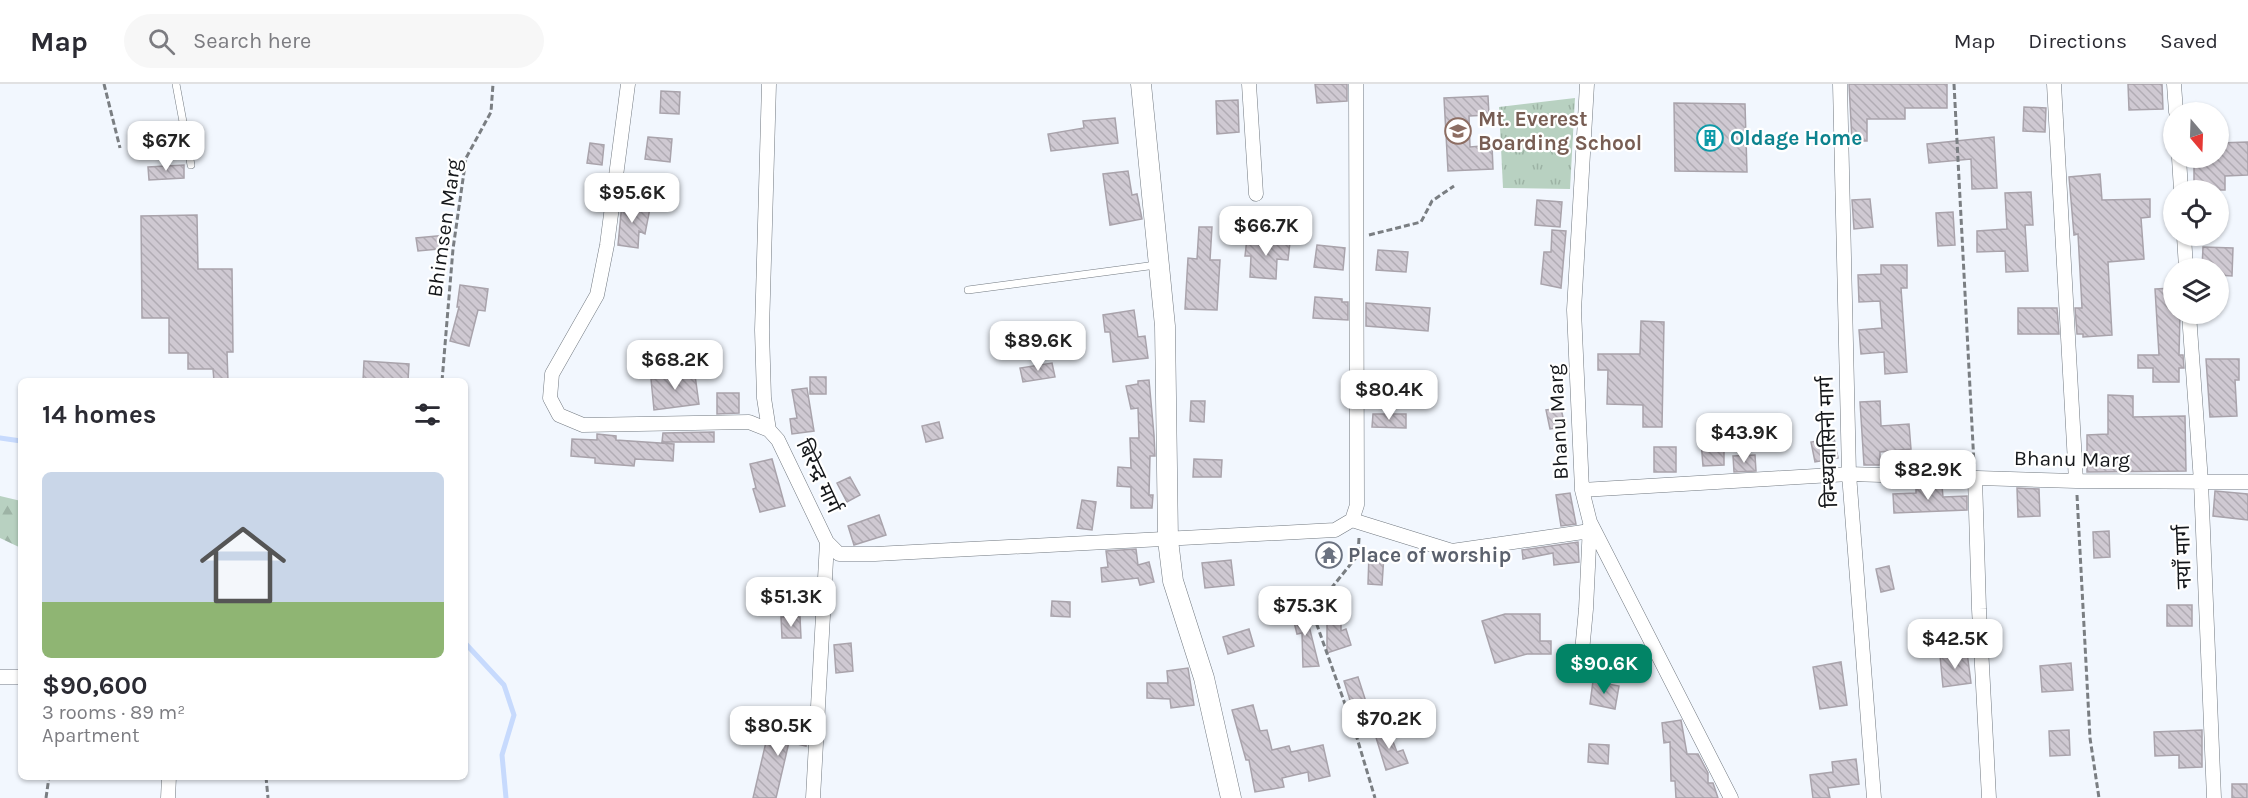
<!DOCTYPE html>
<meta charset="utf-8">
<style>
body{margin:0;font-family:Karla,"Noto Sans Devanagari",sans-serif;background:#f7f7f7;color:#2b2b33;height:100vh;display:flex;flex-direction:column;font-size:22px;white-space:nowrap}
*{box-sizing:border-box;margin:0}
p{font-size:20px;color:#7c7c81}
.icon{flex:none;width:33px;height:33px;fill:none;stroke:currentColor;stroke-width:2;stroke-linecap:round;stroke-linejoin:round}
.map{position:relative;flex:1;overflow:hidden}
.sheet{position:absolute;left:18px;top:294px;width:450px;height:402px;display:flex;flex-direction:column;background:#fff;border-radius:9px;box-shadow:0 2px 4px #0004}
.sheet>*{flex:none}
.needle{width:39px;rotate:161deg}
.controls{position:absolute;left:2163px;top:18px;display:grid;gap:12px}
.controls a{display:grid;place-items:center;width:66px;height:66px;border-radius:50%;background:#fff;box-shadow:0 2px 4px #0004;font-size:30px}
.price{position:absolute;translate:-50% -51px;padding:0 14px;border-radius:12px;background:#fff;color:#222;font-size:20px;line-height:39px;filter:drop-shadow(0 2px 3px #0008)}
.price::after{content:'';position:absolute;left:50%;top:36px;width:18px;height:14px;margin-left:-9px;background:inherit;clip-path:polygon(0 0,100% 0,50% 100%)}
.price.on{background:#028466;color:#fff}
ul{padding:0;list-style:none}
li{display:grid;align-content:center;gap:12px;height:318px;padding:0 24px}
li+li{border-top:2px solid #e1e1e2}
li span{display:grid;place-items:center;height:186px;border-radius:9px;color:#555}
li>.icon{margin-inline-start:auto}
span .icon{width:108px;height:108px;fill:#fffc;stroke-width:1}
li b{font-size:26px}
h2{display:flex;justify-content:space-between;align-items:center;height:72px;padding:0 24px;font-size:26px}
header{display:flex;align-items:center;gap:36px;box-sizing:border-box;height:84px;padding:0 30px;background:#fff;border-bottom:2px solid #e1e1e2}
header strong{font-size:28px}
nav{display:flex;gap:33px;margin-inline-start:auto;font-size:21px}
.search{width:420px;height:54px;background:#f7f7f7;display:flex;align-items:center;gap:15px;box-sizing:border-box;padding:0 21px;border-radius:33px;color:#7c7c81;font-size:22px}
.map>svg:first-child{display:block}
.forest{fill:url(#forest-firs)}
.park{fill:url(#park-tufts)}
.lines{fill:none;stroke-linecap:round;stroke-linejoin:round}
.stream{stroke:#c7dafd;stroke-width:5}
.building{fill:url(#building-back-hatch);stroke:#a9a3ab;stroke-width:1.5}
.service-casing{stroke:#727980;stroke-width:8}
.minor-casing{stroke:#727980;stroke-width:15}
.secondary-casing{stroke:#727980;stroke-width:21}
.path{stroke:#7a7e82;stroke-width:3;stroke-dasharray:6 3;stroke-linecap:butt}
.service{stroke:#fff;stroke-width:7}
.minor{stroke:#fff;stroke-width:14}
.secondary{stroke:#fff;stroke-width:20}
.labels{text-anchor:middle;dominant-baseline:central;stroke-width:4.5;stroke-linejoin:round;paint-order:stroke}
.education-label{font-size:21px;font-weight:bold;fill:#785e54;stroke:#fff;text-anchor:start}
.culture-label{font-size:21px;font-weight:bold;fill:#0d838f;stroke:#fff;text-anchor:start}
.street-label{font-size:21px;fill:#16181b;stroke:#fff}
.worship-label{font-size:21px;font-weight:bold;fill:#5b616d;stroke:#fff;text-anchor:start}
</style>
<header>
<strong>Map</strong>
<div class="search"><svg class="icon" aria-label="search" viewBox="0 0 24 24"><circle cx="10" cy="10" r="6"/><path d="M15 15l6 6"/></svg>Search here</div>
<nav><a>Map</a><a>Directions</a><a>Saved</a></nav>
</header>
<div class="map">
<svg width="2248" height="714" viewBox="0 0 2248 714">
<defs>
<pattern id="forest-firs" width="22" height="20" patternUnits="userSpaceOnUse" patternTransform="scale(1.5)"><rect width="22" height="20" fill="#b8d1c1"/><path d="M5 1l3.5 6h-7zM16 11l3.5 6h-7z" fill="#9db3a5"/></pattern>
<pattern id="park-tufts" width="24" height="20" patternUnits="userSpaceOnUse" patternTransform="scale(1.5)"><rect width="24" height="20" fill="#b8d1c1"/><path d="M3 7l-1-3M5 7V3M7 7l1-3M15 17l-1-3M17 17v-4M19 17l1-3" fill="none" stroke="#9db3a5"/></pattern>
<pattern id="building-back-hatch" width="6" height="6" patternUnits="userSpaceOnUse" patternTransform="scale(1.5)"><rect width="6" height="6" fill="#cfc9d2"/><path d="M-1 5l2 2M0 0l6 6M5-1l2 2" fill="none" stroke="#b1acb4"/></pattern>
</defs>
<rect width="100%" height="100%" fill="#f2f7fe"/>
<!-- forest -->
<path class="forest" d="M0,412L21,417V464L0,454Z"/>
<!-- park -->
<path class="park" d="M1575,14L1570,105L1503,104L1499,23Z"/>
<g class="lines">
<!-- stream -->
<path class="stream" d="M0,354L21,357
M465,559L504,601L514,631L502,671L506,714"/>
</g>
<!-- building -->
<path class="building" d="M1315,0H1347V17L1317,19Z
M1849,0H1947V24H1905V35H1867V57H1852Z
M2128,0H2162L2163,25L2129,26Z
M661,7L680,8L679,30L660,29Z
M1488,12L1489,31L1469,32L1470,63L1492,61L1493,85L1448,87L1444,14Z
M1238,16L1239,48L1217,50L1216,17Z
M1674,19L1745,20L1747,88L1675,87Z
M2024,23L2046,24L2045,48L2023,47Z
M1115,34L1118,59L1051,67L1048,50L1084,44L1083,37Z
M648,53L672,55L670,78L645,75Z
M1994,53L1997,104L1972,105L1971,75L1929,79L1927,60Z
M2248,58V91L2225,92V106H2194V74H2218V59Z
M590,59L604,61L602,81L587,79Z
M184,81V94L149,96L148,83Z
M1128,87L1132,111L1137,110L1142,135L1110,141L1103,90Z
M2100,90L2102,116L2150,115V133L2141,134L2144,175L2108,178L2112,251L2083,253V250H2077L2075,224H2082L2078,150L2074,151L2069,93Z
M2031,108L2033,141H2025L2028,187L2006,188L2005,167L1977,168V147L2007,145L2005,109Z
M1870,115L1873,143L1854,145L1852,116Z
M1537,116L1562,118L1560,143L1535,141Z
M622,119L650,124L645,150L639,147L638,164L618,161Z
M1953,128L1955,161L1938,162L1936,129Z
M197,131L198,185H232L233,268H227L228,297H214L213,285H188V269H169V234H142L141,132Z
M1199,143H1212L1210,176H1220L1217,226L1185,225L1188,174L1197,175Z
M1552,146L1566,147L1561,204L1541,200L1544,168H1551Z
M447,151L449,164L418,167L416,154Z
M1247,154L1290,158L1288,176L1277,175L1276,195L1250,193L1251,172H1245Z
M1317,161L1345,164L1343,186L1314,183Z
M2203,163L2233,164L2232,192L2218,191V184H2202Z
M1378,166L1408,168L1406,188L1376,186Z
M1881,181H1907V204H1901L1907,288L1885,290L1884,268L1861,270L1859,246L1882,244L1880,217L1859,218L1858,191L1881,190Z
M460,201L488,205L485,227L478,226L469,262L450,257L459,223H457Z
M2174,204V230H2180L2179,271H2183L2184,284H2179V298H2153V284H2138V271H2159L2155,205Z
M1315,213L1342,215V218H1348V236L1313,234Z
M1366,219L1430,224L1428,247L1366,242Z
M2018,224H2057L2059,250H2018Z
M1134,226L1138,253L1145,252L1148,274L1113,278L1110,248H1105L1103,231Z
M1641,237L1664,238L1662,343H1643V321L1607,320L1608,286H1598V270H1640Z
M2206,275H2239V296H2235L2237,332L2210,333Z
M364,277L409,280L408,297H363Z
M1052,279L1055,293L1023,298L1020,284Z
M694,284L699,320L654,326L651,295L676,293L675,287Z
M810,293H826V310H810Z
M1149,296L1154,351L1155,372H1150L1149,411H1153L1152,424H1131V403L1117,402L1118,383L1131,384L1130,354H1139L1138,324L1131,325L1126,302L1138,300V297Z
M807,304L814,347L792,350L790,335L797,334L792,306Z
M717,309H739V329L717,330Z
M2108,311L2133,312V333L2185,332L2186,387L2087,388V351L2108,350Z
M1191,317H1205L1204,338L1190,337Z
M1880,317L1881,342L1909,340L1911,365L1880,368V381H1864L1860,318Z
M1561,324L1565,343L1550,345L1546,326Z
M1373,330H1406V344L1372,343Z
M939,338L943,354L926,358L922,342Z
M714,348V358H662L663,349Z
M597,350L616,352V356L674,360L673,377L635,375L634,382L595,379V374L571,372L572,355L597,356Z
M1834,354L1838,374L1815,378L1811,358Z
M1701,357H1715L1716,367H1724V381L1703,382Z
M1654,363H1676V388H1654Z
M1755,371L1756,387L1734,388L1733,372Z
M772,375L785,422L760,428L753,405L756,404L750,380Z
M1194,375L1222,376L1221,393H1193Z
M850,393L860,411L847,418L837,399Z
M1916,402H1942L1943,413L1967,412V426L1894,429L1893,410L1916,409Z
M2017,404L2039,405L2040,432L2018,433Z
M2215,407L2248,410V436L2213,432Z
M1570,409L1576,440L1561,442L1556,411Z
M1082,416L1096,418L1092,446L1077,444Z
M879,431L886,451L854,461L848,442Z
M2109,447L2110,473L2094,474L2093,448Z
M1578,458L1579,478L1554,481L1553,469L1523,475L1522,466Z
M1136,465L1138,481L1149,478L1154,498L1140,501L1138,494L1102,498L1101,484L1108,483L1106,467Z
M1369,470L1384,471L1382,501L1368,500Z
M1231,476L1234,501L1205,504L1202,479Z
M1889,482L1894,505L1881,508L1876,485Z
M1341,513V547L1346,545L1351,561L1327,569V514Z
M1052,517L1070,518V533L1051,532Z
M2167,521H2192V542H2167Z
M1304,522L1319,582L1303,583L1302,549L1297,550L1291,526Z
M1505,530H1540V557H1551V570H1527L1495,579L1482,537Z
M781,533H800L801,554H782Z
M1249,545L1254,562L1228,570L1223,553Z
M851,559L853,587L836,589L834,561Z
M1967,568L1971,599L1943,603L1940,572Z
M1841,578L1847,621L1820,625L1813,583Z
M2071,579L2073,606L2042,608L2040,582Z
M1188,584L1194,621L1171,624L1170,615L1147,614V599H1168L1167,587Z
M1358,593L1368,624L1354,629L1344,597Z
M1593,597L1619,602L1615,625L1590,620Z
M1253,621L1260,647L1267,646L1272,666L1289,662L1291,668L1323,661L1330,692L1309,697L1308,688L1282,694L1284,703L1255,708L1249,676H1246L1232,626Z
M776,635L808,642L806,662L789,658L776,714H753L766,658L771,659Z
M1681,636L1687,670H1698L1708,689V699H1713L1718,714H1676L1675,697H1671L1670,658L1664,659L1662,639Z
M1387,642L1397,668L1403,666L1408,679L1386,686L1374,647Z
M2069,646L2070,671L2050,672L2049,647Z
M2202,646V683L2179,684V671L2155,672L2154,648Z
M1589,660L1609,661L1608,680L1588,678Z
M1856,675L1859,700L1828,704L1830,714H1813L1810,691L1833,688L1832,678Z
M2232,700H2247V714H2232Z"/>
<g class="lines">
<!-- service casing -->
<g class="service-casing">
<path id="service" d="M176,0L191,81
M968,206L1156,181"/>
</g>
<!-- minor casing -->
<g class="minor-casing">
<path id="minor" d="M628,0L607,161L597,211L552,290L550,314L559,331L583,341L749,338L769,346L778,356L827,458L839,470H875L1335,446L1352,436L1357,421L1356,0
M769,0L762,246L764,314L769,346
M1249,0L1256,110
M1587,0L1574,226L1582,406L1849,390L2076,397L2248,398
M1840,0L1849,390L1874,714
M2054,0L2076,397
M2174,0L2176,28
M2179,74L2181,106
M2184,152L2186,184
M2189,230L2201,398L2214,714
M1975,394L1979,525L1989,714
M1582,406L1590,438L1731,714
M1352,436L1452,467L1590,447
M1580,589L1586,525L1590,441
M0,593H21
M168,714L169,693
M813,714L827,458"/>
</g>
<!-- secondary casing -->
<g class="secondary-casing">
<path id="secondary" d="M1141,0L1165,242L1168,456L1173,497L1204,594L1231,714"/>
</g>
<!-- path -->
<path class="path" d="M104,0L120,64
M1954,0L1974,380
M1369,151L1421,138L1432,117L1454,102
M442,297L453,165L466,74L491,28L493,0
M2077,411L2090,654L2099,714
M1359,454L1358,471L1321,517L1317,541L1357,654L1375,714
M266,693L268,714
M46,714L49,693"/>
<!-- service -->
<use href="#service" class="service"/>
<!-- minor -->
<use href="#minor" class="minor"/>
<!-- secondary -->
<use href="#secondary" class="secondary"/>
</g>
<!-- icons -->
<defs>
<g id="school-ring" transform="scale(1.35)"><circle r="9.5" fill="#fff" stroke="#8d6e63" stroke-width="1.5"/><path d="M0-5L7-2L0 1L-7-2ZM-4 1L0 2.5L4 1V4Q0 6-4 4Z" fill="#8d6e63"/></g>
<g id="building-ring" transform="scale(1.35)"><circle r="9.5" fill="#fff" stroke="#0f9aa8" stroke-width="1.5"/><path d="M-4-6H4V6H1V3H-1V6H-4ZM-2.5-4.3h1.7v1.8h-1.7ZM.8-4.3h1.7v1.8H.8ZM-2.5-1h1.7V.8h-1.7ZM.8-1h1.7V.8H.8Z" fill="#0f9aa8"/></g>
<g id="temple-ring" transform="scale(1.35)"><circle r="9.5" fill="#fff" stroke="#6b7280" stroke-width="1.5"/><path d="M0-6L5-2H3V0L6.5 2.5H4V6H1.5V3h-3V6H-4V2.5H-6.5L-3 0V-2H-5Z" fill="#6b7280"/></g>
</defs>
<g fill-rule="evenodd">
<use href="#school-ring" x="1458" y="47"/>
<use href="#building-ring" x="1710" y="54"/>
<use href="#temple-ring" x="1329" y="471"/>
</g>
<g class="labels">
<!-- education labels -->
<g class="education-label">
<text x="1478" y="35">Mt. Everest<tspan x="1478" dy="24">Boarding School</tspan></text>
</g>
<!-- culture labels -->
<g class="culture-label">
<text x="1730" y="54">Oldage Home</text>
</g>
<!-- street labels -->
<g class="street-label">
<text transform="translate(444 144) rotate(-82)">Bhimsen Marg</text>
<text transform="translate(1558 338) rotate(-93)">Bhanu Marg</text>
<text transform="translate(1828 358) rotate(-92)">विन्ध्यवासिनी मार्ग</text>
<text transform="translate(2072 375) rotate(1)">Bhanu Marg</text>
<text transform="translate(819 392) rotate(65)">बिरेन्द्र मार्ग</text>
<text transform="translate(2183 473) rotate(-92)">नयाँ मार्ग</text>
</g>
<!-- worship labels -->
<g class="worship-label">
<text x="1348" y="471">Place of worship</text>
</g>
</g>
</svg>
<div class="controls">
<a><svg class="needle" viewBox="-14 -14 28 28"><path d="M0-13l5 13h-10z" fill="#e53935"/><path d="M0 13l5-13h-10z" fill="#7c7c81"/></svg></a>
<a><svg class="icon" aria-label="locate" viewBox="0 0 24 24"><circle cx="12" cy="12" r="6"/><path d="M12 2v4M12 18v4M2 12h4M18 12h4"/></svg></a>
<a><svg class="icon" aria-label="layers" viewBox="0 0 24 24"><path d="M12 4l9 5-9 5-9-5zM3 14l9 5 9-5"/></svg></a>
</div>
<b class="price" style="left:166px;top:88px">$67K</b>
<b class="price" style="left:632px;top:140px">$95.6K</b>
<b class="price" style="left:1266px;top:173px">$66.7K</b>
<b class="price" style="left:1038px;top:288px">$89.6K</b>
<b class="price" style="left:675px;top:307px">$68.2K</b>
<b class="price" style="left:1389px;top:337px">$80.4K</b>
<b class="price" style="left:1744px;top:380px">$43.9K</b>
<b class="price" style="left:1928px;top:417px">$82.9K</b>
<b class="price" style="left:791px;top:544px">$51.3K</b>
<b class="price" style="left:1305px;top:553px">$75.3K</b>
<b class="price" style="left:1955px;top:586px">$42.5K</b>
<b class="price on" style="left:1604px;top:611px">$90.6K</b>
<b class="price" style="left:1389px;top:666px">$70.2K</b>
<b class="price" style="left:778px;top:673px">$80.5K</b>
<section class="sheet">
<h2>14 homes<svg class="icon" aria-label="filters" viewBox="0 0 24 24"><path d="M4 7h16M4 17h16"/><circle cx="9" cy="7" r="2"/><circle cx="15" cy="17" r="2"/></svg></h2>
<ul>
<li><span style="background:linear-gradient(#c9d6e8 70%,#8fb573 0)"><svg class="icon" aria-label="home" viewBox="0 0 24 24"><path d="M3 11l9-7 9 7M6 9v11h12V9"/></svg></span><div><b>$90,600</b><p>3 rooms · 89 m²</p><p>Apartment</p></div></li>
</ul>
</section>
</div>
